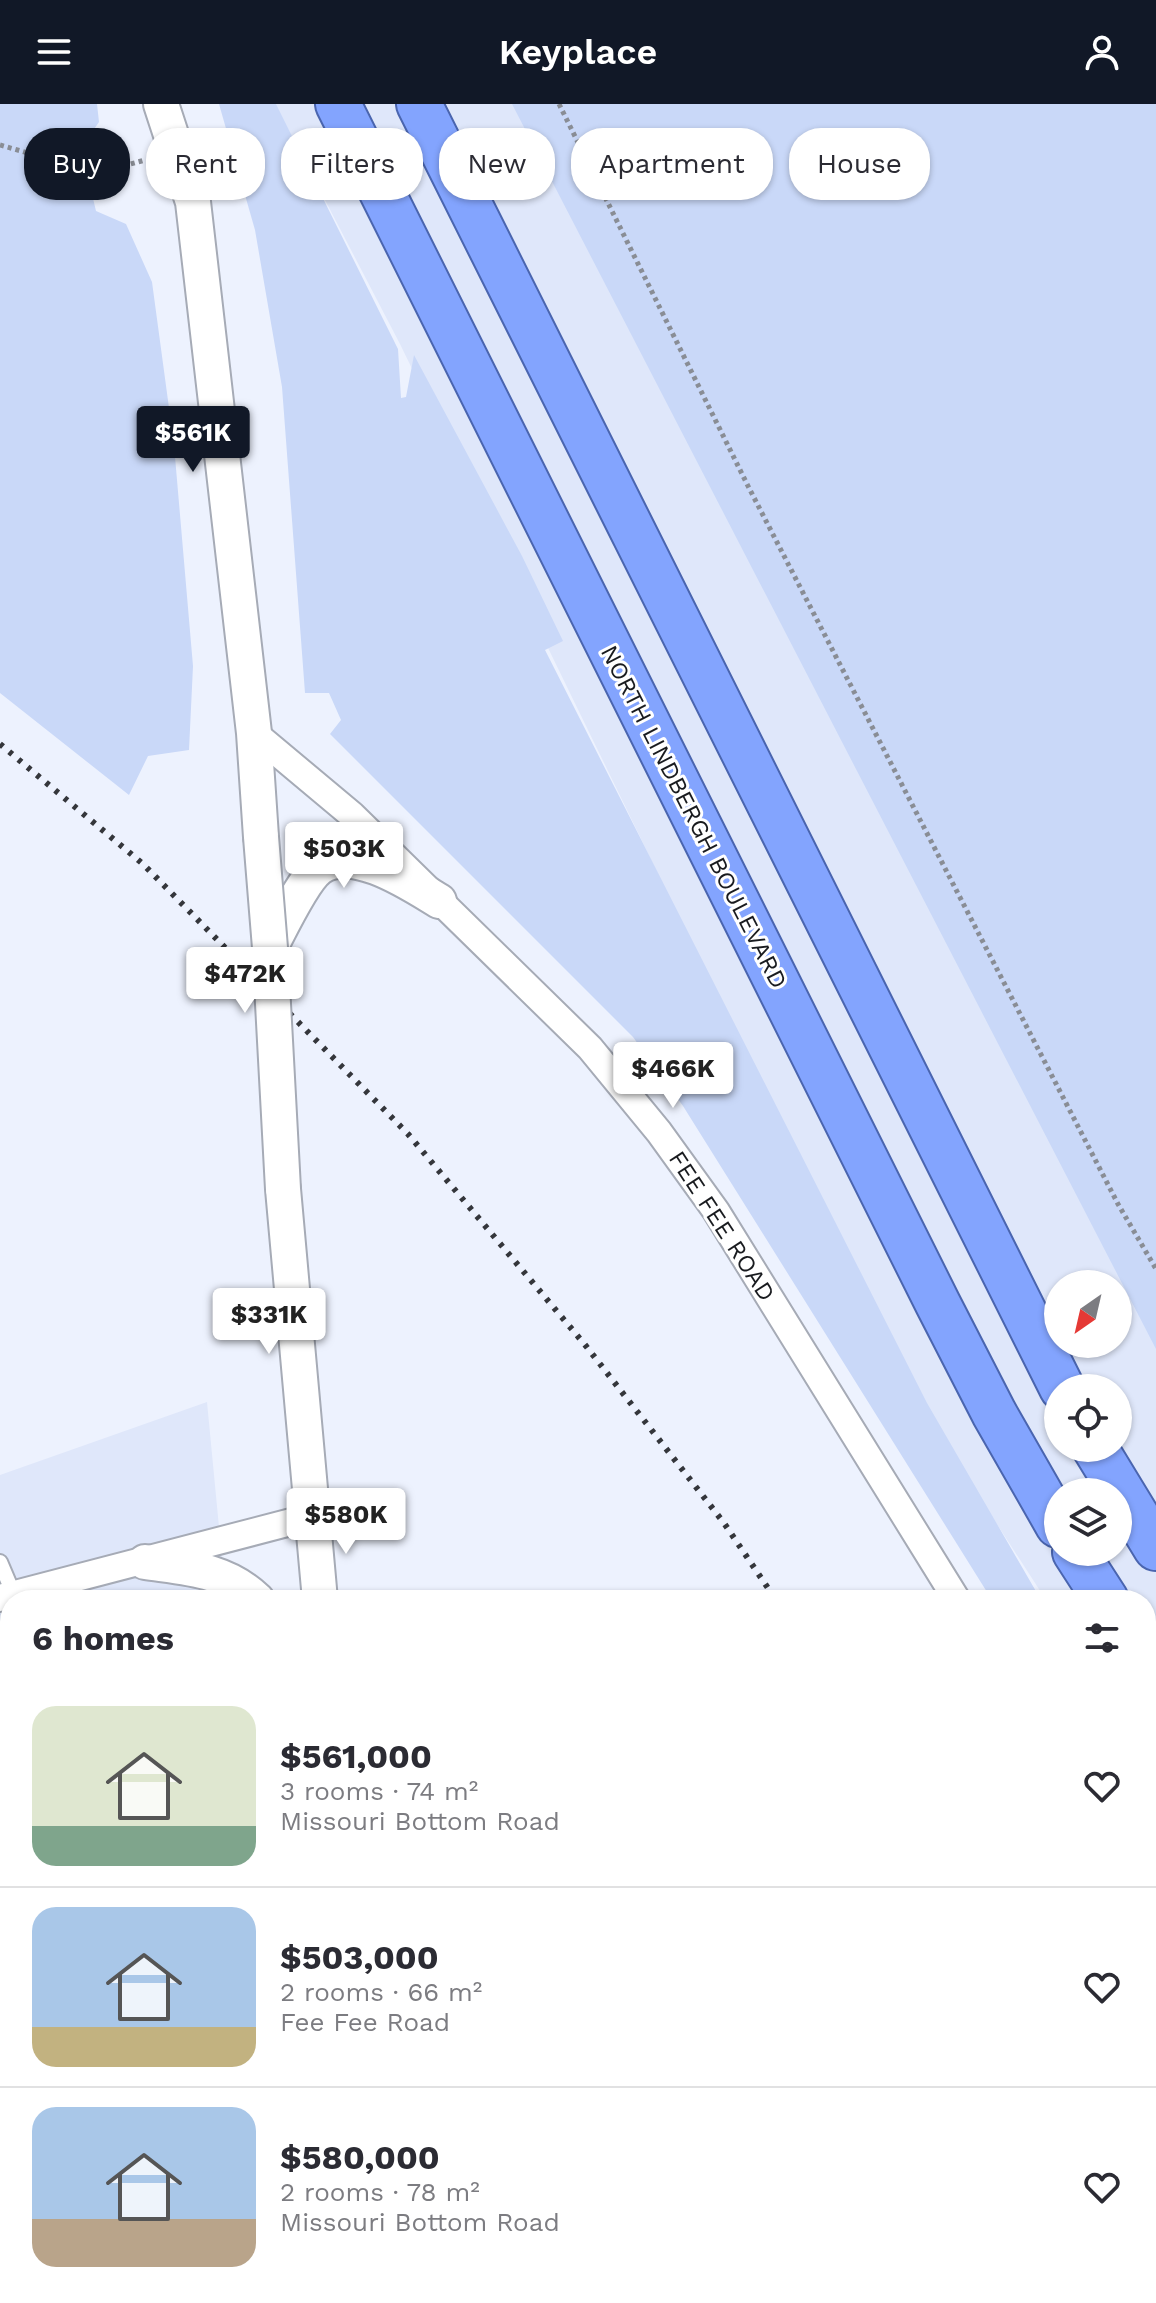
<!DOCTYPE html>
<meta charset="utf-8">
<style>
body{margin:0;font-family:"Work Sans",sans-serif;background:#f2f2f3;color:#2b2b33;height:100vh;display:flex;flex-direction:column;font-size:30px;white-space:nowrap}
*{box-sizing:border-box;margin:0}
p{font-size:26px;color:#7c7c81}
.icon{flex:none;width:44px;height:44px;fill:none;stroke:currentColor;stroke-width:2;stroke-linecap:round;stroke-linejoin:round}
.map{position:relative;flex:1;overflow:hidden}
.sheet{position:absolute;left:0px;top:1486px;width:1156px;height:714px;display:flex;flex-direction:column;background:#fff;border-radius:32px 32px 0 0;box-shadow:0 2px 6px #0004}
.sheet>*{flex:none}
.hud{position:absolute;left:24px;top:24px;width:1108px;height:72px;display:flex;gap:16px}
.needle{width:52px;rotate:214deg}
.tools{position:absolute;left:1044px;top:1166px;display:grid;gap:16px}
.tools a{display:grid;place-items:center;width:88px;height:88px;border-radius:50%;background:#fff;box-shadow:0 2px 6px #0004;font-size:40px}
.price{position:absolute;translate:-50% -68px;padding:0 18px;border-radius:8px;background:#fff;color:#222;font-size:26px;line-height:52px;filter:drop-shadow(0 2px 4px #0008)}
.price::after{content:'';position:absolute;left:50%;top:48px;width:24px;height:18px;margin-left:-12px;background:inherit;clip-path:polygon(0 0,100% 0,50% 100%)}
.price.current{background:#111827;color:#fff}
ul{padding:0;list-style:none}
li{display:flex;align-items:center;gap:24px;height:200px;padding:0 32px}
li+li{border-top:2px solid #e1e1e2}
li span{display:grid;place-items:center;flex:none;width:224px;height:160px;border-radius:24px;color:#555}
li>.icon{margin-inline-start:auto}
span .icon{width:96px;height:96px;fill:#fffc;stroke-width:1}
li b{font-size:34px}
h2{display:flex;justify-content:space-between;align-items:center;height:96px;padding:0 32px;font-size:34px}
.tag{padding:0 28px;border-radius:32px;background:#fff;box-shadow:0 2px 6px #0004;font-size:28px;line-height:72px}
.tag.current{background:#111827;color:#fff}
header{display:flex;justify-content:space-between;align-items:center;height:104px;padding:0 32px;background:#111827;color:#fff;font-size:36px;font-weight:600}
.map>svg:first-child{display:block}
.built{fill:#dfe7fa;fill-rule:evenodd}
.green{fill:#c9d8f8}
.building{fill:#ccc1b9;stroke:#aca29a;stroke-width:2}
.lines{fill:none;stroke-linecap:round;stroke-linejoin:round}
.service-casing{stroke:#a6abb6;stroke-width:18}
.minor-casing{stroke:#a6abb6;stroke-width:30}
.tertiary-casing{stroke:#a6abb6;stroke-width:38}
.trunk-casing{stroke:#4a65af;stroke-width:48}
.path{stroke:#898d95;stroke-width:5;stroke-dasharray:4 4;stroke-linecap:butt}
.service{stroke:#fff;stroke-width:14}
.minor{stroke:#fff;stroke-width:26}
.tertiary{stroke:#fff;stroke-width:34}
.trunk{stroke:#83a4fe;stroke-width:44}
.rail{stroke:#34363b;stroke-width:6;stroke-dasharray:4 8;stroke-linecap:butt}
.tertiary-bridge-casing{stroke:#a6abb6;stroke-width:38;stroke-linecap:butt}
.tertiary-bridge{stroke:#fff;stroke-width:34}
.labels{text-anchor:middle;dominant-baseline:central;stroke-width:6;stroke-linejoin:round;paint-order:stroke}
.street-label{font-size:24px;fill:#191b1f;stroke:#fff}
</style>
<header><svg class="icon" aria-label="menu" viewBox="0 0 24 24"><path d="M4 6h16M4 12h16M4 18h16"/></svg>Keyplace<svg class="icon" aria-label="person" viewBox="0 0 24 24"><circle cx="12" cy="8" r="4"/><path d="M4 21q1-7 8-7t8 7"/></svg></header>
<div class="map">
<svg width="1156" height="2199" viewBox="0 0 1156 2199">
<rect width="100%" height="100%" fill="#edf2fe"/>
<!-- built -->
<path class="built" d="M275,0H1156V1653L1146,1640V1496H1046L907,1281L400,240ZM1058,1180H1118V1240H1058ZM1058,1284H1118V1344H1058ZM1058,1388H1118V1448H1058Z
M207,1298L226,1496H10V2190H281L282,2199H0V1371Z"/>
<!-- green -->
<path class="green" d="M0,0H97L99,18L81,44L96,107L126,120L152,178L174,341L193,562L189,646L148,652L129,691L0,589Z
M219,0H276L398,245L401,294L406,293L414,251L522,452L563,537L545,546L927,1299L1041,1496H992L683,1002L633,933L330,630L341,616L329,589H305L282,283L255,126Z
M512,0H1156V1245Z
M1146,1642L1156,1655V1772L1146,1754Z"/>
<!-- building -->
<path class="building" d="M10,1603V2076L0,2079V1606Z"/>
<g class="lines">
<!-- service casing -->
<g class="service-casing">
<path id="service" d="M0,1458L14,1491"/>
</g>
<!-- minor casing -->
<g class="minor-casing">
<path id="minor" d="M254,629L352,711L590,944L659,1028L716,1107L957,1496
M0,1494L314,1412
M1146,1799L1156,1816"/>
</g>
<!-- tertiary casing -->
<g class="tertiary-casing">
<path id="tertiary" d="M161,0L193,98L254,629L261,733
M270,844C280,825 303,776 319,764C352,740 411,780 439,797
M283,1085L320,1496
M145,1458C187,1464 225,1465 257,1496
M369,2190L370,2199"/>
</g>
<!-- trunk casing -->
<g class="trunk-casing">
<path id="trunk" d="M338,0L938,1200L994,1309L1058,1421
M419,0L1062,1284
M1095,1344L1156,1444
M1075,1448L1106,1496
M1146,1554L1156,1568"/>
</g>
<!-- path -->
<path class="path" d="M559,0L748,382L1118,1100L1156,1165
M0,41L98,69L145,56"/>
<!-- service -->
<use href="#service" class="service"/>
<!-- minor -->
<use href="#minor" class="minor"/>
<!-- tertiary -->
<use href="#tertiary" class="tertiary"/>
<!-- trunk -->
<use href="#trunk" class="trunk"/>
<!-- rail -->
<path class="rail" d="M0,640L143,760L408,1030L586,1242L724,1419L776,1496
M1146,2126L1156,2146"/>
<!-- tertiary-bridge casing -->
<g class="tertiary-bridge-casing">
<path id="tertiary-bridge" d="M261,733L270,844L283,1085"/>
</g>
<!-- tertiary-bridge -->
<use href="#tertiary-bridge" class="tertiary-bridge"/>
</g>
<g class="labels">
<!-- street labels -->
<g class="street-label">
<text transform="translate(694 713) rotate(63)">NORTH LINDBERGH BOULEVARD</text>
<text transform="translate(722 1122) rotate(57)">FEE FEE ROAD</text>
</g>
</g>
</svg>
<div class="tools">
<a><svg class="needle" viewBox="-14 -14 28 28"><path d="M0-13l5 13h-10z" fill="#e53935"/><path d="M0 13l5-13h-10z" fill="#7c7c81"/></svg></a>
<a><svg class="icon" aria-label="locate" viewBox="0 0 24 24"><circle cx="12" cy="12" r="6"/><path d="M12 2v4M12 18v4M2 12h4M18 12h4"/></svg></a>
<a><svg class="icon" aria-label="layers" viewBox="0 0 24 24"><path d="M12 4l9 5-9 5-9-5zM3 14l9 5 9-5"/></svg></a>
</div>
<b class="price current" style="left:193px;top:370px">$561K</b>
<b class="price" style="left:344px;top:786px">$503K</b>
<b class="price" style="left:245px;top:911px">$472K</b>
<b class="price" style="left:673px;top:1006px">$466K</b>
<b class="price" style="left:269px;top:1252px">$331K</b>
<b class="price" style="left:346px;top:1452px">$580K</b>
<div class="hud">
<a class="tag current">Buy</a>
<a class="tag">Rent</a>
<a class="tag">Filters</a>
<a class="tag">New</a>
<a class="tag">Apartment</a>
<a class="tag">House</a>
</div>
<section class="sheet">
<h2>6 homes<svg class="icon" aria-label="filters" viewBox="0 0 24 24"><path d="M4 7h16M4 17h16"/><circle cx="9" cy="7" r="2"/><circle cx="15" cy="17" r="2"/></svg></h2>
<ul>
<li><span style="background:linear-gradient(#dfe7d0 75%,#7fa58c 0)"><svg class="icon" aria-label="home" viewBox="0 0 24 24"><path d="M3 11l9-7 9 7M6 9v11h12V9"/></svg></span><div><b>$561,000</b><p>3 rooms · 74 m²</p><p>Missouri Bottom Road</p></div><svg class="icon" aria-label="heart" viewBox="0 0 24 24"><path d="M12 20l-8-8c-3-5 5-10 8-4 3-6 11-1 8 4z"/></svg></li>
<li><span style="background:linear-gradient(#a9c7e8 75%,#c2b280 0)"><svg class="icon" aria-label="home" viewBox="0 0 24 24"><path d="M3 11l9-7 9 7M6 9v11h12V9"/></svg></span><div><b>$503,000</b><p>2 rooms · 66 m²</p><p>Fee Fee Road</p></div><svg class="icon" aria-label="heart" viewBox="0 0 24 24"><path d="M12 20l-8-8c-3-5 5-10 8-4 3-6 11-1 8 4z"/></svg></li>
<li><span style="background:linear-gradient(#a9c7e8 70%,#b9a48a 0)"><svg class="icon" aria-label="home" viewBox="0 0 24 24"><path d="M3 11l9-7 9 7M6 9v11h12V9"/></svg></span><div><b>$580,000</b><p>2 rooms · 78 m²</p><p>Missouri Bottom Road</p></div><svg class="icon" aria-label="heart" viewBox="0 0 24 24"><path d="M12 20l-8-8c-3-5 5-10 8-4 3-6 11-1 8 4z"/></svg></li>
</ul>
</section>
</div>
